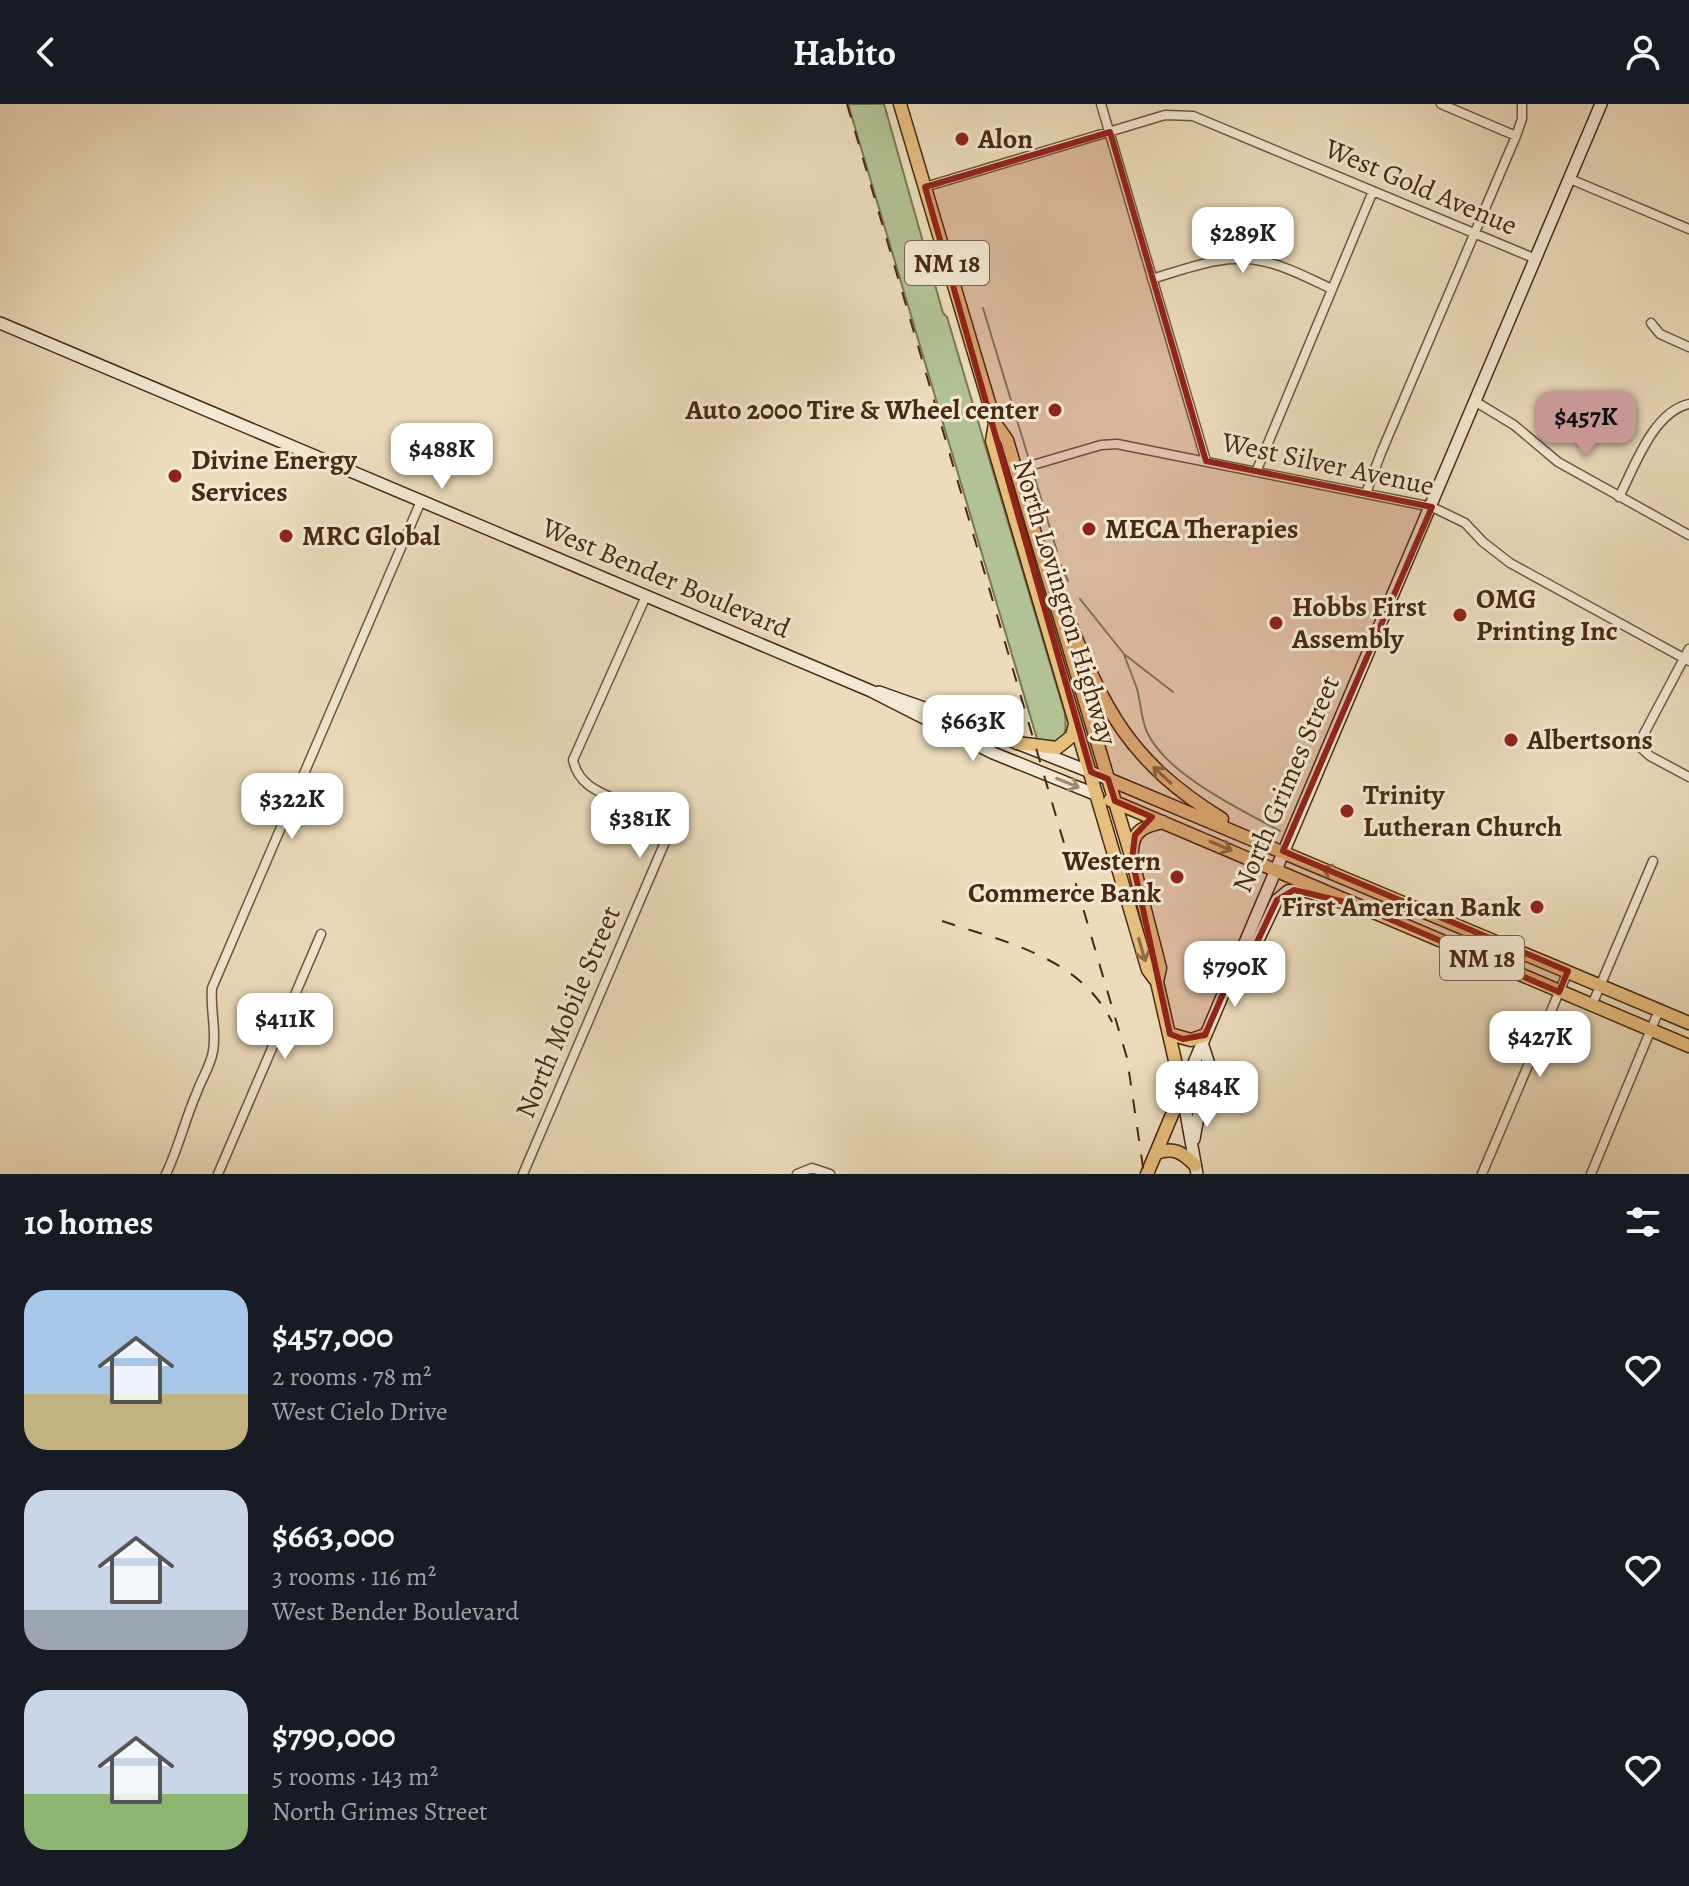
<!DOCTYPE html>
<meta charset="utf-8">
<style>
body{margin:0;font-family:Alegreya,serif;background:#20242c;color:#f1f3f6;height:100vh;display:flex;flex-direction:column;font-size:30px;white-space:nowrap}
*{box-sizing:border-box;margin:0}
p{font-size:26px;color:#9ea1a6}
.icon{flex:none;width:44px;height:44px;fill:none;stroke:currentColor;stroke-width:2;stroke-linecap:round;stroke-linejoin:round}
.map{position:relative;height:1070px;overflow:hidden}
.details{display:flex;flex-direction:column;background:#171b24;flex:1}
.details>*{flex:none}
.price{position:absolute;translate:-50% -68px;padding:0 18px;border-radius:16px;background:#fff;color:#222;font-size:26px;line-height:52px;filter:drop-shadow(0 2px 4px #0008)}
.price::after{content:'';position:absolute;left:50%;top:48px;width:24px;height:18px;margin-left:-12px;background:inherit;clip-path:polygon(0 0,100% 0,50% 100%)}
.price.active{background:#c59692;color:#111}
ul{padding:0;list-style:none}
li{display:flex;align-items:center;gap:24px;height:200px;padding:0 24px}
li span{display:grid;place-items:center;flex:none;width:224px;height:160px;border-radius:24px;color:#555}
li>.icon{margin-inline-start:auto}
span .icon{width:96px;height:96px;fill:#fffc;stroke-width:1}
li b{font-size:34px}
h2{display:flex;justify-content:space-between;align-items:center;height:96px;padding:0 24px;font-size:34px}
header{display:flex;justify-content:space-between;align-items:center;height:104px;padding:0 24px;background:#171b24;font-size:36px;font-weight:700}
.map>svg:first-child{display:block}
.green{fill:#b2c295;stroke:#7d7654;stroke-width:2}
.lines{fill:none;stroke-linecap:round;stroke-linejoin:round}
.stream{stroke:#79816e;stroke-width:2}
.minor-casing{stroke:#71563c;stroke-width:11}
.secondary-casing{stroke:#482912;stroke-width:14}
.primary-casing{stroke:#482912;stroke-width:15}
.minor{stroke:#f3e8d3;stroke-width:8}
.secondary{stroke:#f3e8d3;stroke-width:11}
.primary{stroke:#e6be7e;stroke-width:12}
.rail{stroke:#482912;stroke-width:2;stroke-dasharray:14 14;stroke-linecap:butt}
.oneway{stroke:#8f6c43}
.oneway2{stroke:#9e8872}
.marked{fill:#8f2418;fill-opacity:0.2;stroke:#8f2418;stroke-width:6;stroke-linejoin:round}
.poi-dot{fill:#8f2418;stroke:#f3e8d3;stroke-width:3}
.labels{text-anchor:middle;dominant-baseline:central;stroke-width:6;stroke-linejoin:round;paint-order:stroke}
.shield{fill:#f3e8d3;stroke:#7b624c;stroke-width:2}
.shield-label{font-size:26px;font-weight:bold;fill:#482912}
.poi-label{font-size:28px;font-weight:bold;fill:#482912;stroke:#f3e8d3;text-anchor:start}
.street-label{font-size:28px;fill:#482912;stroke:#f3e8d3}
</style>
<header><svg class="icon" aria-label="back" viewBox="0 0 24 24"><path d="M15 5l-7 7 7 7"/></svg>Habito<svg class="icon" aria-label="person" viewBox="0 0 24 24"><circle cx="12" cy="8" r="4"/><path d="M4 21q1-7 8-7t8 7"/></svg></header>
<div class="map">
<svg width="1689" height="1070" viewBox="0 0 1689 1070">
<rect width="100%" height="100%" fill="#ecdcbc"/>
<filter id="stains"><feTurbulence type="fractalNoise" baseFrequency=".0025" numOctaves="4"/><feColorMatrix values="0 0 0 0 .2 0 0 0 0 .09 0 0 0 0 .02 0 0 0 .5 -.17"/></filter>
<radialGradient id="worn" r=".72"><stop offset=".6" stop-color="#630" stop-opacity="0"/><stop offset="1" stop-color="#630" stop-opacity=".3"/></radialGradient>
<!-- green -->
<path class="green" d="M848,0H884L943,209L947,213L1065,610C1066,622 1067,630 1058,640L1038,638Z"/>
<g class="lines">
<!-- stream -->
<path class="stream" d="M983,204L1030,359
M1032,365L1057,447
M1061,461L1068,477
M1080,495L1124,550L1173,588
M1124,550C1128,562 1133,573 1137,585C1141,599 1141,615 1147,628C1166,670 1241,706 1280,727"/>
<!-- minor casing -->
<g class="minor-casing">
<path id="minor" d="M1101,0L1206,357
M1441,0L1516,32
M1570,75L1689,125
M925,83L1165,11L1193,12L1536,155
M1152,175C1188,164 1225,149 1262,157C1286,162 1310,175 1332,185
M1651,219L1660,230L1689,243
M1476,298L1514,321L1558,358L1689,431
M1016,366L1101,341L1117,340L1432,403L1465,419L1483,438L1510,459L1689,557
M1256,368L1373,87
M1366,389L1381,349L1516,32L1522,15V0
M1619,393C1635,362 1653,308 1689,300
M1689,545L1638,641L1650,652L1689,673
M1592,901L1653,757
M166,1070C179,1043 185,1015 197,988C202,974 211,961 213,947C217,927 210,906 212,884L421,397
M218,1070L321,830
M523,1070L665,738C647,687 583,703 573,656L646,492
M797,1070L812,1064L830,1070
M1482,1070L1568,867
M1591,1070L1659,906"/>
</g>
<!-- secondary casing -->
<g class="secondary-casing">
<path id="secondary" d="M0,219L871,587L993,649L1097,691
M879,588L961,617L1108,675
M1237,858L1250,853L1277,796L1288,787C1309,783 1331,799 1352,800
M1194,1035L1208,957L1202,939
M1197,1070L1182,987L1601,0"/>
</g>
<!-- primary casing -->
<g class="primary-casing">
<path id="primary" d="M900,0L995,319L1007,336L1132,755L1160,864L1157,878
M995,319L992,337L1148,866L1157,878L1182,987L1147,1070
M1066,509C1104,607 1130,658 1222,715
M1017,639L1057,644L1072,632L1075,620
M1108,675L1689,919
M1110,696L1689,942
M1132,748C1132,726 1145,722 1163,718
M1170,930L1191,936L1205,931
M1156,1049C1174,1043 1182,1048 1195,1061"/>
</g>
<!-- minor -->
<use href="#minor" class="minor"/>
<!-- secondary -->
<use href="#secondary" class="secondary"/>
<!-- primary -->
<use href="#primary" class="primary"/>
<!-- rail -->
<path class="rail" d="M847,0L1127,954L1144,1070
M942,817C1005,838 1080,853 1112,918"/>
</g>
<!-- one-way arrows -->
<defs><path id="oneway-shaft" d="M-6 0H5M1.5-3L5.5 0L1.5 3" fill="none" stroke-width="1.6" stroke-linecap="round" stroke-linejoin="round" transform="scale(2)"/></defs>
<g class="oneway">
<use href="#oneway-shaft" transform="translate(1162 671) rotate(-137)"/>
<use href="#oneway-shaft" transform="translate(1221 742) rotate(23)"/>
<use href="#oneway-shaft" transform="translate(1333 768) rotate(-157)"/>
<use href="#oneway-shaft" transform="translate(1142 846) rotate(74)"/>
</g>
<use class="oneway2" href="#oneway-shaft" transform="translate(1068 679) rotate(22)"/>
<!-- marked area -->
<path class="marked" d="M1110,28L1206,357L1432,403L1283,747L1568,867L1559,888L1357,801L1294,786L1277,796L1250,853L1237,858L1205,931L1183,935L1170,930L1132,755L1135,731L1152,713L1115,697L1108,675L1091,668L925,83Z"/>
<!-- markers -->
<g class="poi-dot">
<circle cx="962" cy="35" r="8"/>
<circle cx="1055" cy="306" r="8"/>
<circle cx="175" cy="372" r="8"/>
<circle cx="1089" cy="425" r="8"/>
<circle cx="286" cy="432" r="8"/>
<circle cx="1460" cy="511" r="8"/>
<circle cx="1276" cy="519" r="8"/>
<circle cx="1511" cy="636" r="8"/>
<circle cx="1347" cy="707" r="8"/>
<circle cx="1177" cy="773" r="8"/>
<circle cx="1537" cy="803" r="8"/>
</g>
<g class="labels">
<!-- shield labels -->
<g class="shield">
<rect x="905" y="137" width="84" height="44" rx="6"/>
<rect x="1440" y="832" width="84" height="44" rx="6"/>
</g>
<g class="shield-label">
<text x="947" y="159">NM 18</text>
<text x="1482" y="854">NM 18</text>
</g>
<!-- poi labels -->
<g class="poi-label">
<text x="978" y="35">Alon</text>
<text x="1039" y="306" text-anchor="end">Auto 2000 Tire &amp; Wheel center</text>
<text x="191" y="356">Divine Energy<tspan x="191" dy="32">Services</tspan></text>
<text x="1105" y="425">MECA Therapies</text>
<text x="302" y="432">MRC Global</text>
<text x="1476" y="495">OMG<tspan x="1476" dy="32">Printing Inc</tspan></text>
<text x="1292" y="503">Hobbs First<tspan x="1292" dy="32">Assembly</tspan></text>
<text x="1527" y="636">Albertsons</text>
<text x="1363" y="691">Trinity<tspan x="1363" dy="32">Lutheran Church</tspan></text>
<text x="1161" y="757" text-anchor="end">Western<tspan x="1161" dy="32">Commerce Bank</tspan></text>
<text x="1521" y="803" text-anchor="end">First American Bank</text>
</g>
<!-- street labels -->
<g class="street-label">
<text transform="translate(1421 83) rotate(23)">West Gold Avenue</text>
<text transform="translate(1328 360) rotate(12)">West Silver Avenue</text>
<text transform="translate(666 474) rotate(23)">West Bender Boulevard</text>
<text transform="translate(1065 498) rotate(73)">North Lovington Highway</text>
<text transform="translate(1286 680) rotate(-67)">North Grimes Street</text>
<text transform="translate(568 908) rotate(-67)">North Mobile Street</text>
</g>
</g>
<rect width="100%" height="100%" filter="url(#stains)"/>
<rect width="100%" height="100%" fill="url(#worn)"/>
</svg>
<b class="price" style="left:1243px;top:171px">$289K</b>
<b class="price active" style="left:1586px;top:355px">$457K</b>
<b class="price" style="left:442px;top:387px">$488K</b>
<b class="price" style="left:973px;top:659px">$663K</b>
<b class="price" style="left:292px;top:737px">$322K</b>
<b class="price" style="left:640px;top:756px">$381K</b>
<b class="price" style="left:1235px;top:905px">$790K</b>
<b class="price" style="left:285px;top:957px">$411K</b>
<b class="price" style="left:1540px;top:975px">$427K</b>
<b class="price" style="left:1207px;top:1025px">$484K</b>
</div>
<section class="details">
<h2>10 homes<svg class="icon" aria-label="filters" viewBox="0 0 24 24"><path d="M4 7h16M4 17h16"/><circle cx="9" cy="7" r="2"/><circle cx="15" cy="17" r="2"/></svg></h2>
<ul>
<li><span style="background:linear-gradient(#a9c7e8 65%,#c2b280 0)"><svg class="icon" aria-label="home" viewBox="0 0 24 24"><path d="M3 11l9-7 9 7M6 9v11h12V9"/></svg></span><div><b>$457,000</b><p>2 rooms · 78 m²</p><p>West Cielo Drive</p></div><svg class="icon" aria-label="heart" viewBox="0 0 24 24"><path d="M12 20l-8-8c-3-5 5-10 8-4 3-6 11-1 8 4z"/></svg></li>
<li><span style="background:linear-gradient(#c9d6e8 75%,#9aa5b1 0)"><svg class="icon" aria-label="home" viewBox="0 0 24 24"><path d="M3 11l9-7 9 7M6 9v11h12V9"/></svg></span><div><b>$663,000</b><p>3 rooms · 116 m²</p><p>West Bender Boulevard</p></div><svg class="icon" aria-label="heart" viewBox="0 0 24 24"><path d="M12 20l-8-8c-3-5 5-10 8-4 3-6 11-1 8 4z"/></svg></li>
<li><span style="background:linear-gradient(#c9d6e8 65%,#8fb573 0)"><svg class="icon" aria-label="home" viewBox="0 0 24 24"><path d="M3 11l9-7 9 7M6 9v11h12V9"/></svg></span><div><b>$790,000</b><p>5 rooms · 143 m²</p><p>North Grimes Street</p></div><svg class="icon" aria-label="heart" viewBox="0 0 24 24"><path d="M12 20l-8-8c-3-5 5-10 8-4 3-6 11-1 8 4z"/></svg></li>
</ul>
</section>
